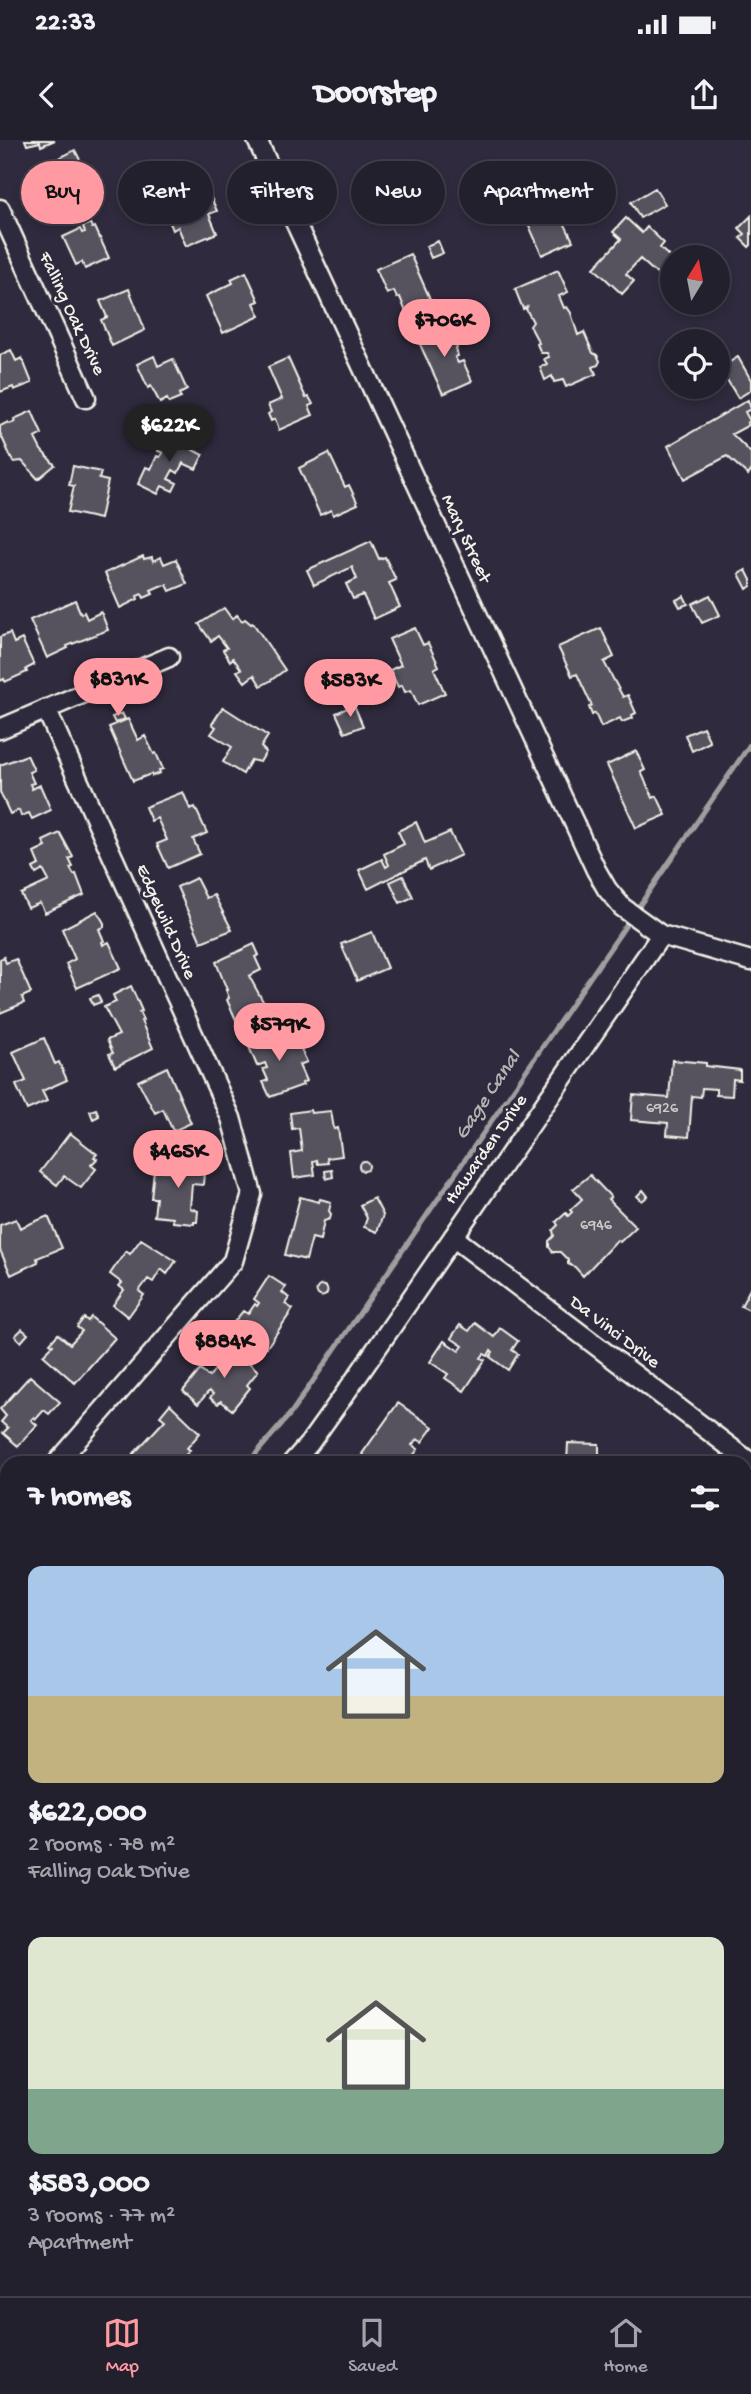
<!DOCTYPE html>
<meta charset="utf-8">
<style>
body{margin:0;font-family:"Gochi Hand",sans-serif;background:#2b2836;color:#f1f3f6;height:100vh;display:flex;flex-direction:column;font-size:26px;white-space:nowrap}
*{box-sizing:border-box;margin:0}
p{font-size:23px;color:#a3a3aa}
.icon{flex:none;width:38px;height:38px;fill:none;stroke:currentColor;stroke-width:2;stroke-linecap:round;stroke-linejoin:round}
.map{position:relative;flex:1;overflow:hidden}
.sheet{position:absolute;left:0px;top:1316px;width:752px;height:840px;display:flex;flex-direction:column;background:#23202e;border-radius:21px 21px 0 0;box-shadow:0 4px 10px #0003,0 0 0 2px #403e4a}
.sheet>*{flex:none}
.banner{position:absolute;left:21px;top:21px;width:710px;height:63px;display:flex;gap:14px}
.needle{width:46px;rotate:10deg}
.buttons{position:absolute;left:660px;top:105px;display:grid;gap:14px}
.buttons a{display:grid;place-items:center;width:70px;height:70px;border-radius:50%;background:#23202e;box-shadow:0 4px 10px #0003,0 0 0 2px #403e4a;font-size:35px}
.price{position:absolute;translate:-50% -60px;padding:0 16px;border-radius:24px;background:#ff9aa2;color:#111;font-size:23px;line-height:46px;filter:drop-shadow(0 2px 4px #0008)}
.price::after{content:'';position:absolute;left:50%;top:42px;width:21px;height:16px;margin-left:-10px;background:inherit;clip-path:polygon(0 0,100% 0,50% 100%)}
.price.on{background:#222;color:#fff}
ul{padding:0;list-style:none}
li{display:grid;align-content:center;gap:14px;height:371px;padding:0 28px}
li span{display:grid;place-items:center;height:217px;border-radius:14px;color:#555}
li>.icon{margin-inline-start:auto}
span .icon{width:126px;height:126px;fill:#fffc;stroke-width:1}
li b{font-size:30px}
h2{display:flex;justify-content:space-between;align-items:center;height:84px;padding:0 28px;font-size:30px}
.tag{padding:0 24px;border-radius:32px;background:#23202e;box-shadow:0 4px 10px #0003,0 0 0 2px #403e4a;font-size:24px;line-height:63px}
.tag.on{background:#ff9aa2;color:#111}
.status{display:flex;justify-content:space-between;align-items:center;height:49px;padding:0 35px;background:#23202e;direction:ltr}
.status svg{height:19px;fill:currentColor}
header{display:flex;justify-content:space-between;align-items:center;height:91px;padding:0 28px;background:#23202e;font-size:32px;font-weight:700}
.tab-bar{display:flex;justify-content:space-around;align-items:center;height:98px;border-top:2px solid #403e4a;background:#23202e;font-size:19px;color:#a3a3aa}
.tab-bar a{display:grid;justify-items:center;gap:4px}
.tab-bar .on{color:#ff9aa2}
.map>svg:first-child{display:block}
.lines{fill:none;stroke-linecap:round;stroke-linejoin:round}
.stream{stroke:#a19ea0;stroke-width:5}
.building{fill:#56525f;stroke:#f4f1e8;stroke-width:2}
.street-casing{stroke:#f4f1e8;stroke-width:23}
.secondary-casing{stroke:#f4f1e8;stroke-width:32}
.street{stroke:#2f2a3d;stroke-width:18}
.secondary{stroke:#2f2a3d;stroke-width:26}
.labels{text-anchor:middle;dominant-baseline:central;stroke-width:6;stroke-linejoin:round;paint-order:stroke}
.number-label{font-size:16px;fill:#ccc9c6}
.street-label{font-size:19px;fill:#f4f1e8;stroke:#2f2a3d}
.water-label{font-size:21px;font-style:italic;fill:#b6b2b2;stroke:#2f2a3d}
</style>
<div class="status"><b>22:33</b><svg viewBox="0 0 49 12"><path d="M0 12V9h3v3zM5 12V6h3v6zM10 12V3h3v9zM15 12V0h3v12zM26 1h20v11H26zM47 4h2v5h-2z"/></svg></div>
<header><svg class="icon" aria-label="back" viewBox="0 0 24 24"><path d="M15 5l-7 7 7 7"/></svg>Doorstep<svg class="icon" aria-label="share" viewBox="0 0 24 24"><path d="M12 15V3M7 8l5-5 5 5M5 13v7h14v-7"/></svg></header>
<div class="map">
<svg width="751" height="2156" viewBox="0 0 751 2156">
<rect width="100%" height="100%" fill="#2f2a3d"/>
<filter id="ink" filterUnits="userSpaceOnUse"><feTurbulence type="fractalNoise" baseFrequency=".0143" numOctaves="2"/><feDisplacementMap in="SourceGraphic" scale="14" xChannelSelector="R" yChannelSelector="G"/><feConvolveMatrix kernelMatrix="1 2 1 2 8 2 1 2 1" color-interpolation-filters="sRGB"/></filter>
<g filter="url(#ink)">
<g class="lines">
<!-- stream -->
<path class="stream" d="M248,1323L291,1273L751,603
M0,1516L7,1517"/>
</g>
<!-- building -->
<path class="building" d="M25,0H55L41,6L40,2L27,5Z
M75,10L82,24L72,28L76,36L86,31L95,50L52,68L43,46L48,44L41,27Z
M204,42L217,71L209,74L217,93L186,106L178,87L173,90L158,55L182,44L185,50Z
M545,43L573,101L542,115L516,56Z
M126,46L134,64L128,66L121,49Z
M655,48L665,64L640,78L631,62Z
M92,55L96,62L86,67L83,59Z
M751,76V105L749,107L740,98L745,94L739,88Z
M626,78L642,93L647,87L664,103L660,108L672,119L658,135L640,119L626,134L634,141L622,154L594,128L621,99L613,92Z
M90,83L92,88L95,87L109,118L85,129L82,122L76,125L63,97L80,89L82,93L85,92L83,87Z
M438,101L443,113L431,118L426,106Z
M410,114L431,161L406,172L400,157L397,158L394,151L387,154L376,129Z
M558,130L568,152L559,156L564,168L567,167L571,173L578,195L584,192L593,213L597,215L600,221L598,225L593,227L596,234L566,247L563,240L554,242L552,236L545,240L540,227L547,224L544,219L549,217L547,213H541L537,204L539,203L530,186L533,182L526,169L527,167L523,169L515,149Z
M246,132L259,161L254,163L260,176L223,193L206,156L233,143L231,139Z
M129,149L145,190L112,206L101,180L107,177L100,161Z
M464,168L473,172L469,180L460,176Z
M447,185L457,208L456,209L458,216L455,217L458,223L463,221L472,241L443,254L417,198Z
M11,210L16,221L22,218L32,243L14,250L13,247L0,252V215Z
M154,216L158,226L173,219L187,250L179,254L181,258L169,263L167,259L160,263L151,246L148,248L137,224Z
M738,217L751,240V250L738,258L720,228Z
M288,218L306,258L309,257L313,264L309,266L313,275L279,290L275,279L271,281L268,274L271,272L268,265L282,259L268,227Z
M748,260L751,269L745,272L750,281L747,283L749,285L732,294L751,313V331L748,335L727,316L685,339L668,306Z
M32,271L42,294L35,298L41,310L55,325L38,339L22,321L13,322L0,293V286L8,282L9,284L15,282L14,279Z
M167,293L195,307L193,310L203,315L196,329L183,323L178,333L173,330L168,339L177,343L173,351L162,346L158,354L138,344L146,327L151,329L157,316L160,317L163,313L158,311Z
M329,313L345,347L349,345L358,364L333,375L331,370L320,375L299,328Z
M73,326L101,332L99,339L108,341L100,379L68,372L74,346L69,345Z
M371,401L379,419L385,417L396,440L389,443L400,467L374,479L363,455L353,459L346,444L357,439L352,427L314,445L307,430Z
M143,416L144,419L152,417L153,421L161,417L164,424L176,419L187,444L170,451L167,445L160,446L151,450L153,454L144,458L142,454L137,456L138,459L120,468L105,433Z
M746,430L751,440V446L747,449L739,434Z
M710,455L720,475L702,483L692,464Z
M684,456L688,464L680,467L676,460Z
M75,460L81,474L84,472L87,479L101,472L108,490L67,506L68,508L47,518L30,480Z
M224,468L232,479L237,475L242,481L245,479L251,484L253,483L285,530L270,541L261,546L254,535L245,542L237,531L241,529L233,518L230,521L223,510L227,508L218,496L211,501L199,484Z
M415,488L423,505L428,503L439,526L434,529L445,553L418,565L411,550L405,552L402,545L398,547L390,530L401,525L389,499Z
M601,488L614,517L604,522L623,557L628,555L636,573L632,575L633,578L622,582L620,578L601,587L595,573L592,575L589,567L592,566L577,534L572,536L558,507Z
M10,493L14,503L22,499L34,525L26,529L27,532L5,542L4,539L0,541V497Z
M354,565L363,586L345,593L336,573Z
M223,567L268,596L261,607L266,612L260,622L251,620L243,634L223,622L232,607L211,594L216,587L212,584Z
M122,573L125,579L115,583L112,577Z
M128,579L138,600L145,596L154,614L156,613L163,629L159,630L160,633L152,636L151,634L133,641L109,587Z
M703,587L710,602L692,611L685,595Z
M636,611L645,630L641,632L653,658L657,656L666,675L636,688L607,625Z
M27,615L34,630L29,632L34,643L30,644L32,649L40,645L51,670L32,679L29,673L21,676L19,670L10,674L0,652V625Z
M183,652L190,669L195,667L207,693L193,699L200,714L168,728L157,704L167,700L157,678L151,681L145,667Z
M416,682L425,703L450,692L461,715L429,730L425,720L368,749L359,730L382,719L386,727L389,725L384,714L404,704L398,691Z
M60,693L73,717L69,719L73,727L70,728L74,735L76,734L84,755L45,773L40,763L28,768L21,754L49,741L43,730L36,734L33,728L39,725L34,713L46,707L43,701Z
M403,736L413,757L400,763L390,742Z
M196,738L206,758L214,755L232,790L201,802L177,747Z
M97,771L104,783V787L99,789L104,801L102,802L103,805L109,802L121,828L77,848L66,824L75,819L62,789Z
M372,792L387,828L357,841L341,804Z
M254,804L259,815L255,817L261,830L249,836L264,863L253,869L255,875L238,884L227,860L229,858L226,850H227L216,822Z
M4,817L6,823L16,819L31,853L22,857L24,863L0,873V819Z
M131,846L142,871L139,872L143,880L141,881L153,908L115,927L109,914L113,913L107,900L119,895L104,867L116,862L113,855Z
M98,855L101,862L93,865L90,858Z
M265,894L267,899L276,895L278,902L286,898L290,906L298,903L307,922L299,925L306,941L302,943L303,945L270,957L263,942L268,940L263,929L267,928L265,923L257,926L247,902Z
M44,898L55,924L59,922L67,940L42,951L47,961L27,970L16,945L26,941L13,912Z
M672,920L706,923V926L740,930V940L733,939L732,956L716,955V949L702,948L701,957L692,956L689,997L667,995L668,983L631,980L633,955L669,958Z
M167,927L191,983L173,991L163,969L155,973L138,941Z
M96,969L99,976L93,979L90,971Z
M310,970L311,973L331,971L334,989L338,988L342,1016L327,1018L328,1023L318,1024L317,1020L313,1021L315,1035L294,1038L291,1013L302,1011L299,988L292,989L290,973Z
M70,993L97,1014L94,1017L97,1019L91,1025L96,1029L81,1048L64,1036L57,1045L40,1032Z
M185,1018L205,1019L203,1045L192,1044L190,1068L198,1071L197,1082H194V1084L173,1082V1078L154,1076L156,1058H151L154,1030L169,1031L170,1022L180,1023L179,1032H183Z
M359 1026a5 5 0 1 1 10 0a5 5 0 1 1-10 0Z
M332,1030L333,1037L326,1039L325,1031Z
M590,1035L611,1057L608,1059L636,1087L620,1102L617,1100L583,1136L575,1127L568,1124V1120L560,1112H553L549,1107V1101L554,1096L553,1090L558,1085L556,1082L566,1073L568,1076L572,1072L570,1070L582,1059L573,1049Z
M643,1050L648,1056L642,1061L637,1056Z
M300,1057L319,1062L320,1059L331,1062L329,1071L331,1074L330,1079L324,1081L320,1100L312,1098L306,1120L285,1115Z
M374,1058L383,1075L377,1092L364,1087L367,1078L360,1065Z
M48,1076L62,1108L37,1118L38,1122L11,1135L0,1110V1085L16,1079L20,1088Z
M141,1099L176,1121L167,1134L161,1129L153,1142L148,1139L139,1151L144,1155L128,1177L113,1165L124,1150L119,1146L122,1143L110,1134L126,1111L130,1114Z
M269,1136L286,1147L282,1152L289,1158L285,1164L293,1169L267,1207L263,1204L261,1207L253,1201L255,1198L234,1186V1182L243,1171L248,1174L255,1164L257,1166L259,1163L254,1159Z
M316.5 1151a5.5 5.5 0 1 1 11 0a5.5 5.5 0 1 1-11 0Z
M751,1147V1171L741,1166Z
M91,1177L115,1198L75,1243L43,1215L53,1205L50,1203L58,1194L70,1204L82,1191L77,1187L84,1178L88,1181Z
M475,1183L494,1197L500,1188L518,1201L512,1210L518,1214L508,1230L490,1217L493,1212L491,1210L488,1216L484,1214L481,1218L485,1220L464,1251L445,1238L448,1234L430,1222L444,1201L459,1211L463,1206L451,1198L460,1185L469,1191Z
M22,1189L28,1194L21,1202L15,1196Z
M227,1202L258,1231L247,1245L250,1248L232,1270L221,1261L218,1264L210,1258L213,1254L209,1251L198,1264L183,1251L200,1230L209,1237L223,1219L217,1214Z
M30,1236L60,1262L49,1274L44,1270L36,1279L34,1277L31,1280L37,1285L18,1306L3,1293L8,1288L1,1282L6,1276L0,1269Z
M398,1263L433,1287L422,1302L417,1299L412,1305L418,1309L408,1323H362L366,1318L362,1314Z
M170,1264L200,1293L187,1308L190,1310L179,1323H161L155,1318L151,1323H125L165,1280L160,1276Z
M568,1303L599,1304V1323H567Z
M0,1567L6,1584L0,1586Z
M2,1724L7,1729V1800L0,1808V1726Z
M2,1859L7,1862L6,1872L0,1868Z
M748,1864H751V1909H746V1867H748Z
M519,2149H551L557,2155L562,2149L569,2156H515L521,2150Z"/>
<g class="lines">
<!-- street casing -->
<g class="street-casing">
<path id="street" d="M257,0L596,730L607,749L622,767L661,795L751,821
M0,69L86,258
M46,569L231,978L252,1054L233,1121L57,1323
M0,589L169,517
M453,1097L751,1323
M292,1323L309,1304L359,1234L661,795
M0,1362L7,1359
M0,1643L7,1635
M0,2142L7,2144
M38,2149L79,2156"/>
</g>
<!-- secondary casing -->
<g class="secondary-casing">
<path id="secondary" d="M746,2115L751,2111
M685,2156L696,2149
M743,2156L751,2151"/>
</g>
<!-- street -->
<use href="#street" class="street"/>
<!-- secondary -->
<use href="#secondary" class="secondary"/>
</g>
</g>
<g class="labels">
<!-- number labels -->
<g class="number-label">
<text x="662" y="969">6926</text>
<text x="596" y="1086">6946</text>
</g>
<!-- street labels -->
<g class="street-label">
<text transform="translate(71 174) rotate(65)">Falling Oak Drive</text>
<text transform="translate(465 399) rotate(65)">Mary Street</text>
<text transform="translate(165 782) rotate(66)">Edgewild Drive</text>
<text transform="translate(487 1010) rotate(-55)">Hawarden Drive</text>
<text transform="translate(614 1193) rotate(37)">Da Vinci Drive</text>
</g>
<!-- water labels -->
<g class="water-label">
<text transform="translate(489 956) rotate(-56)">Gage Canal</text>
</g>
</g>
</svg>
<div class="buttons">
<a><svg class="needle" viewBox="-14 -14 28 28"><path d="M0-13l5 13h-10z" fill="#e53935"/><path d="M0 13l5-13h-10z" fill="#a3a3aa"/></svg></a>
<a><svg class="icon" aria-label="locate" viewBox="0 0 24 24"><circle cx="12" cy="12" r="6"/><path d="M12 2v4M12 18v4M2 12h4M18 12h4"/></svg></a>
</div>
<b class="price" style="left:444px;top:219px">$706K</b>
<b class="price on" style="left:169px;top:324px">$622K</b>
<b class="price" style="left:118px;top:578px">$831K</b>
<b class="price" style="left:350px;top:579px">$583K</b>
<b class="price" style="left:279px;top:923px">$579K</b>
<b class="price" style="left:178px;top:1050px">$465K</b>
<b class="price" style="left:224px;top:1240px">$884K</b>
<div class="banner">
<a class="tag on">Buy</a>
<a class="tag">Rent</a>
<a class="tag">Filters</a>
<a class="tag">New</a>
<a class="tag">Apartment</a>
</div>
<section class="sheet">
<h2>7 homes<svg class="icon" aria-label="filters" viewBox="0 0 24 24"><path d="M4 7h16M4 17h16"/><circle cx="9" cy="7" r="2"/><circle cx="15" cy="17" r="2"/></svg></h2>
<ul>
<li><span style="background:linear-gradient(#a9c7e8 60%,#c2b280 0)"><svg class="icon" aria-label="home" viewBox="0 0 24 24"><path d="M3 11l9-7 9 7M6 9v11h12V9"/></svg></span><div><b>$622,000</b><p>2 rooms · 78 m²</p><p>Falling Oak Drive</p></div></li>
<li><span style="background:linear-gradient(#dfe7d0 70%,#7fa58c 0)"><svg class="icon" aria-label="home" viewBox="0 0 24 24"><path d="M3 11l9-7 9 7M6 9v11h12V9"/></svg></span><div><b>$583,000</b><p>3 rooms · 77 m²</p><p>Apartment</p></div></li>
</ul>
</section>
</div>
<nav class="tab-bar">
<a class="on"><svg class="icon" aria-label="map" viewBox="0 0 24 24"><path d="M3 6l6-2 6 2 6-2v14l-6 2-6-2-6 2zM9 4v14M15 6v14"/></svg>Map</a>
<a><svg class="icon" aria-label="saved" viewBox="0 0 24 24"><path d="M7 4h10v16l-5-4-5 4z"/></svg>Saved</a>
<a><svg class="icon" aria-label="home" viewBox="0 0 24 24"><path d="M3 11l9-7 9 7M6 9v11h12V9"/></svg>Home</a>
</nav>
